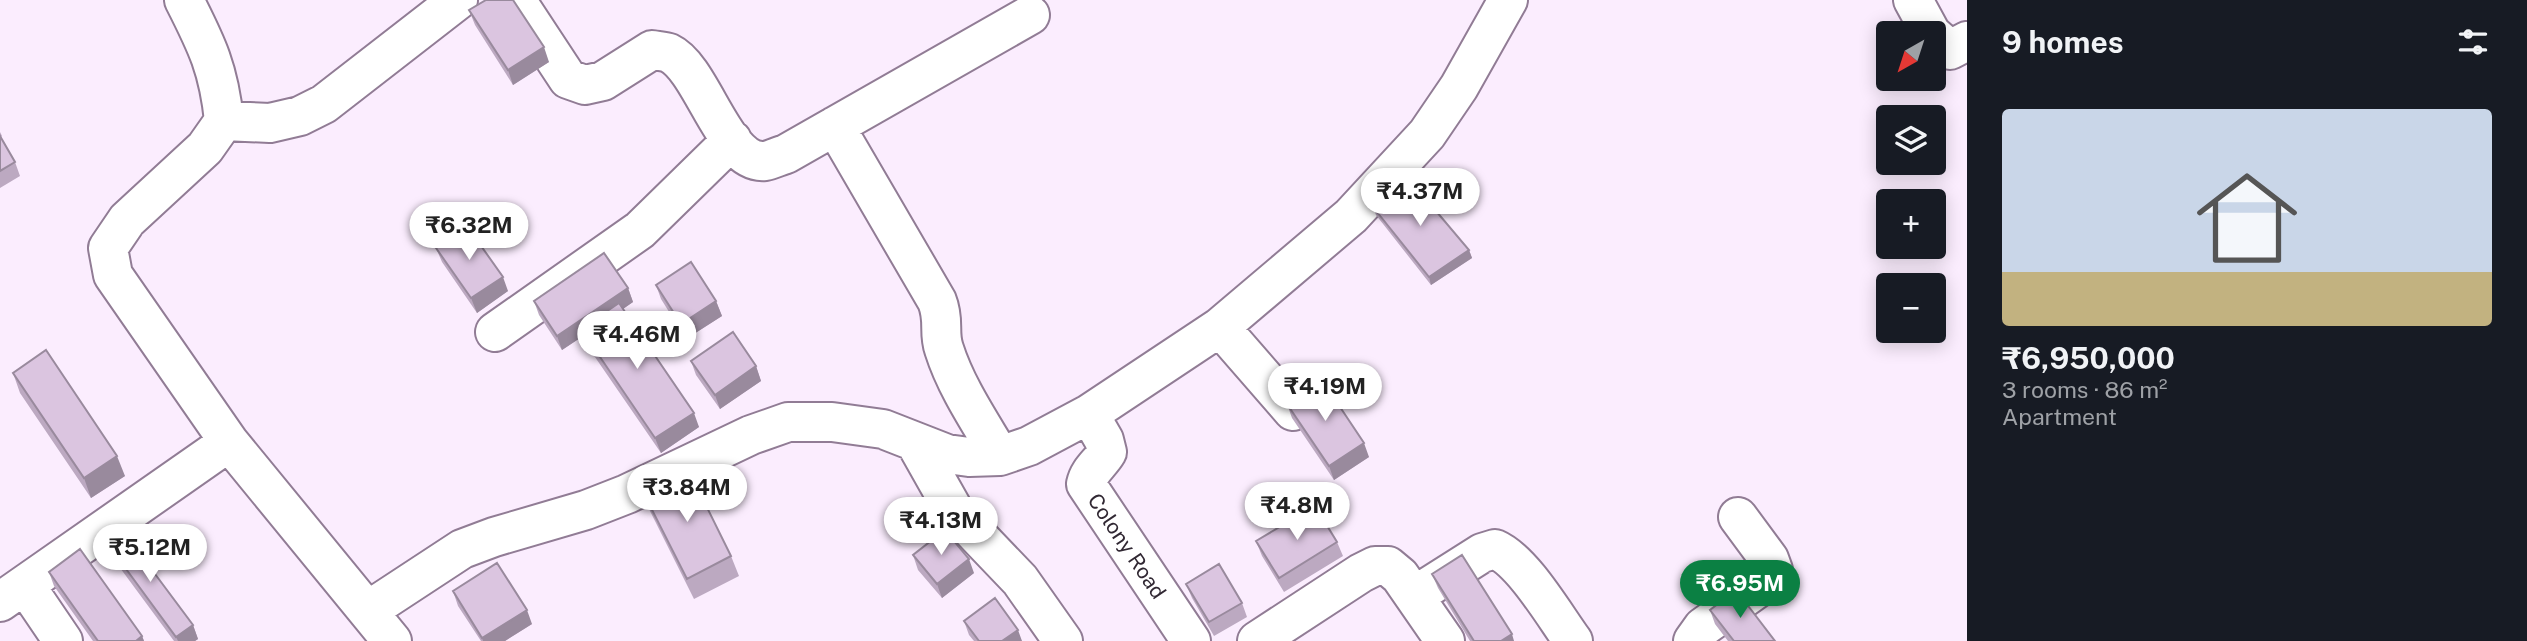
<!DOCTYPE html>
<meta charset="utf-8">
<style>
body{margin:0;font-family:"Public Sans",sans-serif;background:#242831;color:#f1f3f6;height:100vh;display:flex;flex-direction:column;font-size:26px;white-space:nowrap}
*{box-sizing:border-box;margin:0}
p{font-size:23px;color:#9ea1a6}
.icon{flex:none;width:38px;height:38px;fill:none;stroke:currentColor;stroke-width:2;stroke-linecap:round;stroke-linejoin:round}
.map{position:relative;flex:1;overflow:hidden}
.drawer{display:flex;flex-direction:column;background:#171b24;width:560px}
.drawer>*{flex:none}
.needle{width:46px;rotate:219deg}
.controls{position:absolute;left:1876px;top:21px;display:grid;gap:14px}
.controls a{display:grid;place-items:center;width:70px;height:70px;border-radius:7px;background:#171b24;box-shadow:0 4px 18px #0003;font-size:35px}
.price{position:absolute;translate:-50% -60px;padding:0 16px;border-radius:24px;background:#fff;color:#222;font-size:23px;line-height:46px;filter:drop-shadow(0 2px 4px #0008)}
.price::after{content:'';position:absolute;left:50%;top:42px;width:21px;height:16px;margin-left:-10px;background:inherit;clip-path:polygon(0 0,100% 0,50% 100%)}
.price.on{background:#0b8043;color:#fff}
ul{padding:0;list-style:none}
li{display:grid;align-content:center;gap:14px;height:371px;padding:0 35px}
li span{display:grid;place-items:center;height:217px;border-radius:7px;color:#555}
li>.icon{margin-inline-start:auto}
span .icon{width:126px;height:126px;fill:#fffc;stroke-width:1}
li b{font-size:30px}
h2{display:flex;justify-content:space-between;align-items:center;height:84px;padding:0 35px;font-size:30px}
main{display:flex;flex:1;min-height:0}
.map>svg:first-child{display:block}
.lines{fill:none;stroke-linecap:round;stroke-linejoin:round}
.minor-casing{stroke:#917c95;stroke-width:42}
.minor{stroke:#fff;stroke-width:38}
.wall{fill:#bca9c1}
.shaded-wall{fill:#998a9d}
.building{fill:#dbc5e0;stroke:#998a9d;stroke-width:2}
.labels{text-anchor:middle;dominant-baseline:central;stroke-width:6;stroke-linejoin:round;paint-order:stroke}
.street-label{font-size:21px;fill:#312833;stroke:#fff}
</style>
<main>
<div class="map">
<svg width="1967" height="641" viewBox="0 0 1967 641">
<rect width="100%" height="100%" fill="#fbedfe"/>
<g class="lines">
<!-- minor casing -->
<g class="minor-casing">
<path id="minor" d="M184,0C207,45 219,70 224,121L205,148L127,220L108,248L113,275L229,442L392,641
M516,0L568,79L585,85L603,81L652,50C657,51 664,51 669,53C703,69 724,165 765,161C771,160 779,156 786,154L1030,15
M1913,0L1931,33
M1934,36L1950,50L1967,41
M224,121L270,123L300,116L324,104L458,0
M835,126L937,301C945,321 938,332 944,349C956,387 980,422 1000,456
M1220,327L1293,411
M495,332L640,230L732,140
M1089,414L1104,440L1107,452C1100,464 1089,470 1086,484L1191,641
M915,442L954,511L1020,580L1063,641
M25,585L63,641
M1422,591L1482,553L1495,549C1523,561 1554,615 1573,641
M0,602L229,442
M369,610L462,549L494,537L586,510L627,494L751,435L788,422H832L883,429L947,454L969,457L1000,456L1029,446L1089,414L1220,327L1351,216L1427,134L1459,87L1508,0
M1257,641L1361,573L1375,566H1388L1400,576L1445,641
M1693,641L1703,627L1769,580L1773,570L1769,559L1738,517"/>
</g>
<!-- minor -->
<use href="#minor" class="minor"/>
</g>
<!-- wall -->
<path class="wall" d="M469,10L549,62L513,85L475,25Z
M0,132L2,136L1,137L15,162L20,176L0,188Z
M1373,207L1469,250L1472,258L1431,285L1376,215Z
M436,248L508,291L477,313L442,262Z
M656,285L716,301L722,316L686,339L661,299Z
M628,288L633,302L623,309L699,427L661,453L586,344L583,336L562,350L539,315L534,301Z
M691,361L756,366L761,381L720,409L696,375Z
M13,373L125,476L91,498L20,393Z
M1287,404L1369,457L1334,480L1292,418Z
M643,492L731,556L739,576L694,599L650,511Z
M1256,541L1337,542L1343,556L1284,592L1262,556Z
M107,543L193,625L198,639L195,641H174L112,557Z
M913,555L974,573L942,598L918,570Z
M49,572L142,636L144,641H93L54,586Z
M1432,574L1514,641H1470L1438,588Z
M1186,584L1242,603L1247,617L1214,636L1192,598Z
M453,591L532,624L505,641H481L458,606Z
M1710,610L1775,641H1728L1715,624Z
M964,621L1022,641H974L969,635Z"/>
<!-- shaded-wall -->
<path class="shaded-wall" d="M544,47L549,62L513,85L508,70Z
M1469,250L1472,258L1431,285L1429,277Z
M503,277L508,291L477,313L471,298Z
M628,288L633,302L585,335L581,329L583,336L562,350L557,336Z
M716,301L722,316L686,339L681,324Z
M756,366L761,381L720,409L715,395Z
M694,413L699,427L661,453L655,438Z
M1364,443L1369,457L1334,480L1329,466Z
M117,456L125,476L91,498L84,478Z
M969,559L974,573L942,598L937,584Z
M527,610L532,624L505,641H483L482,638Z
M193,625L198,639L195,641H178L176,637Z
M1018,630L1022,641H1002Z
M1512,634L1514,641H1501Z
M142,636L144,641H136Z"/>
<!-- building -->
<path class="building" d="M486,0H513L544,47L508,70L469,10Z
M0,136L15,162L0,171Z
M1409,179L1469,250L1429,277L1373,207Z
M467,226L503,277L471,298L436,248Z
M604,253L628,288L557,336L534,301Z
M691,262L716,301L681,324L656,285Z
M619,303L694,413L655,438L581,329Z
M733,332L756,366L715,395L691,361Z
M46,350L117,456L84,478L13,373Z
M1322,380L1364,443L1329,466L1287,404Z
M688,469L731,556L687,579L643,492Z
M1315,506L1337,542L1279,578L1256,541Z
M945,530L969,559L937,584L913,555Z
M123,531L193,625L176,637L107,543Z
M80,549L142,636L136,641H98L49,572Z
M1462,555L1512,634L1501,641H1474L1432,574Z
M497,563L527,610L482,638L453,591Z
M1219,564L1242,603L1209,622L1186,584Z
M1736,590L1775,641H1734L1710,610Z
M995,598L1018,630L1002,641H979L964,621Z"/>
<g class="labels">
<!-- street labels -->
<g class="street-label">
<text transform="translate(1127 546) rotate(56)">Colony Road</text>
</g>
</g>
</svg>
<div class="controls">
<a><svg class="needle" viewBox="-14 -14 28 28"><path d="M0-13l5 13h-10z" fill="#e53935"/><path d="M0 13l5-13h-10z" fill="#9ea1a6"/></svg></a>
<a><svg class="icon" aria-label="layers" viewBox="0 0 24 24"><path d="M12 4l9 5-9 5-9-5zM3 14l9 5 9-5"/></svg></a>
<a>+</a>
<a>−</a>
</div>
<b class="price" style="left:1420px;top:228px">₹4.37M</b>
<b class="price" style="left:469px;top:262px">₹6.32M</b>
<b class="price" style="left:637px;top:371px">₹4.46M</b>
<b class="price" style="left:1325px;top:423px">₹4.19M</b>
<b class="price" style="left:687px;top:524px">₹3.84M</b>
<b class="price" style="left:1297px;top:542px">₹4.8M</b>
<b class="price" style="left:941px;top:557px">₹4.13M</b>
<b class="price" style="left:150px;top:584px">₹5.12M</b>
<b class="price on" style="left:1740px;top:620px">₹6.95M</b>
</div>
<section class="drawer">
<h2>9 homes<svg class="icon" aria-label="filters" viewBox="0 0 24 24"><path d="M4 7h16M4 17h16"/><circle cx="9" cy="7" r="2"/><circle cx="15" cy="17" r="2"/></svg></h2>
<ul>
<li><span style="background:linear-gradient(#c9d6e8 75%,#c2b280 0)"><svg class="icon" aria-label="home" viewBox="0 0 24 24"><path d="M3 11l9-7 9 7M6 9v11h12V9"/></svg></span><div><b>₹6,950,000</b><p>3 rooms · 86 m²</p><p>Apartment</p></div></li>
</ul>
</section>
</main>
